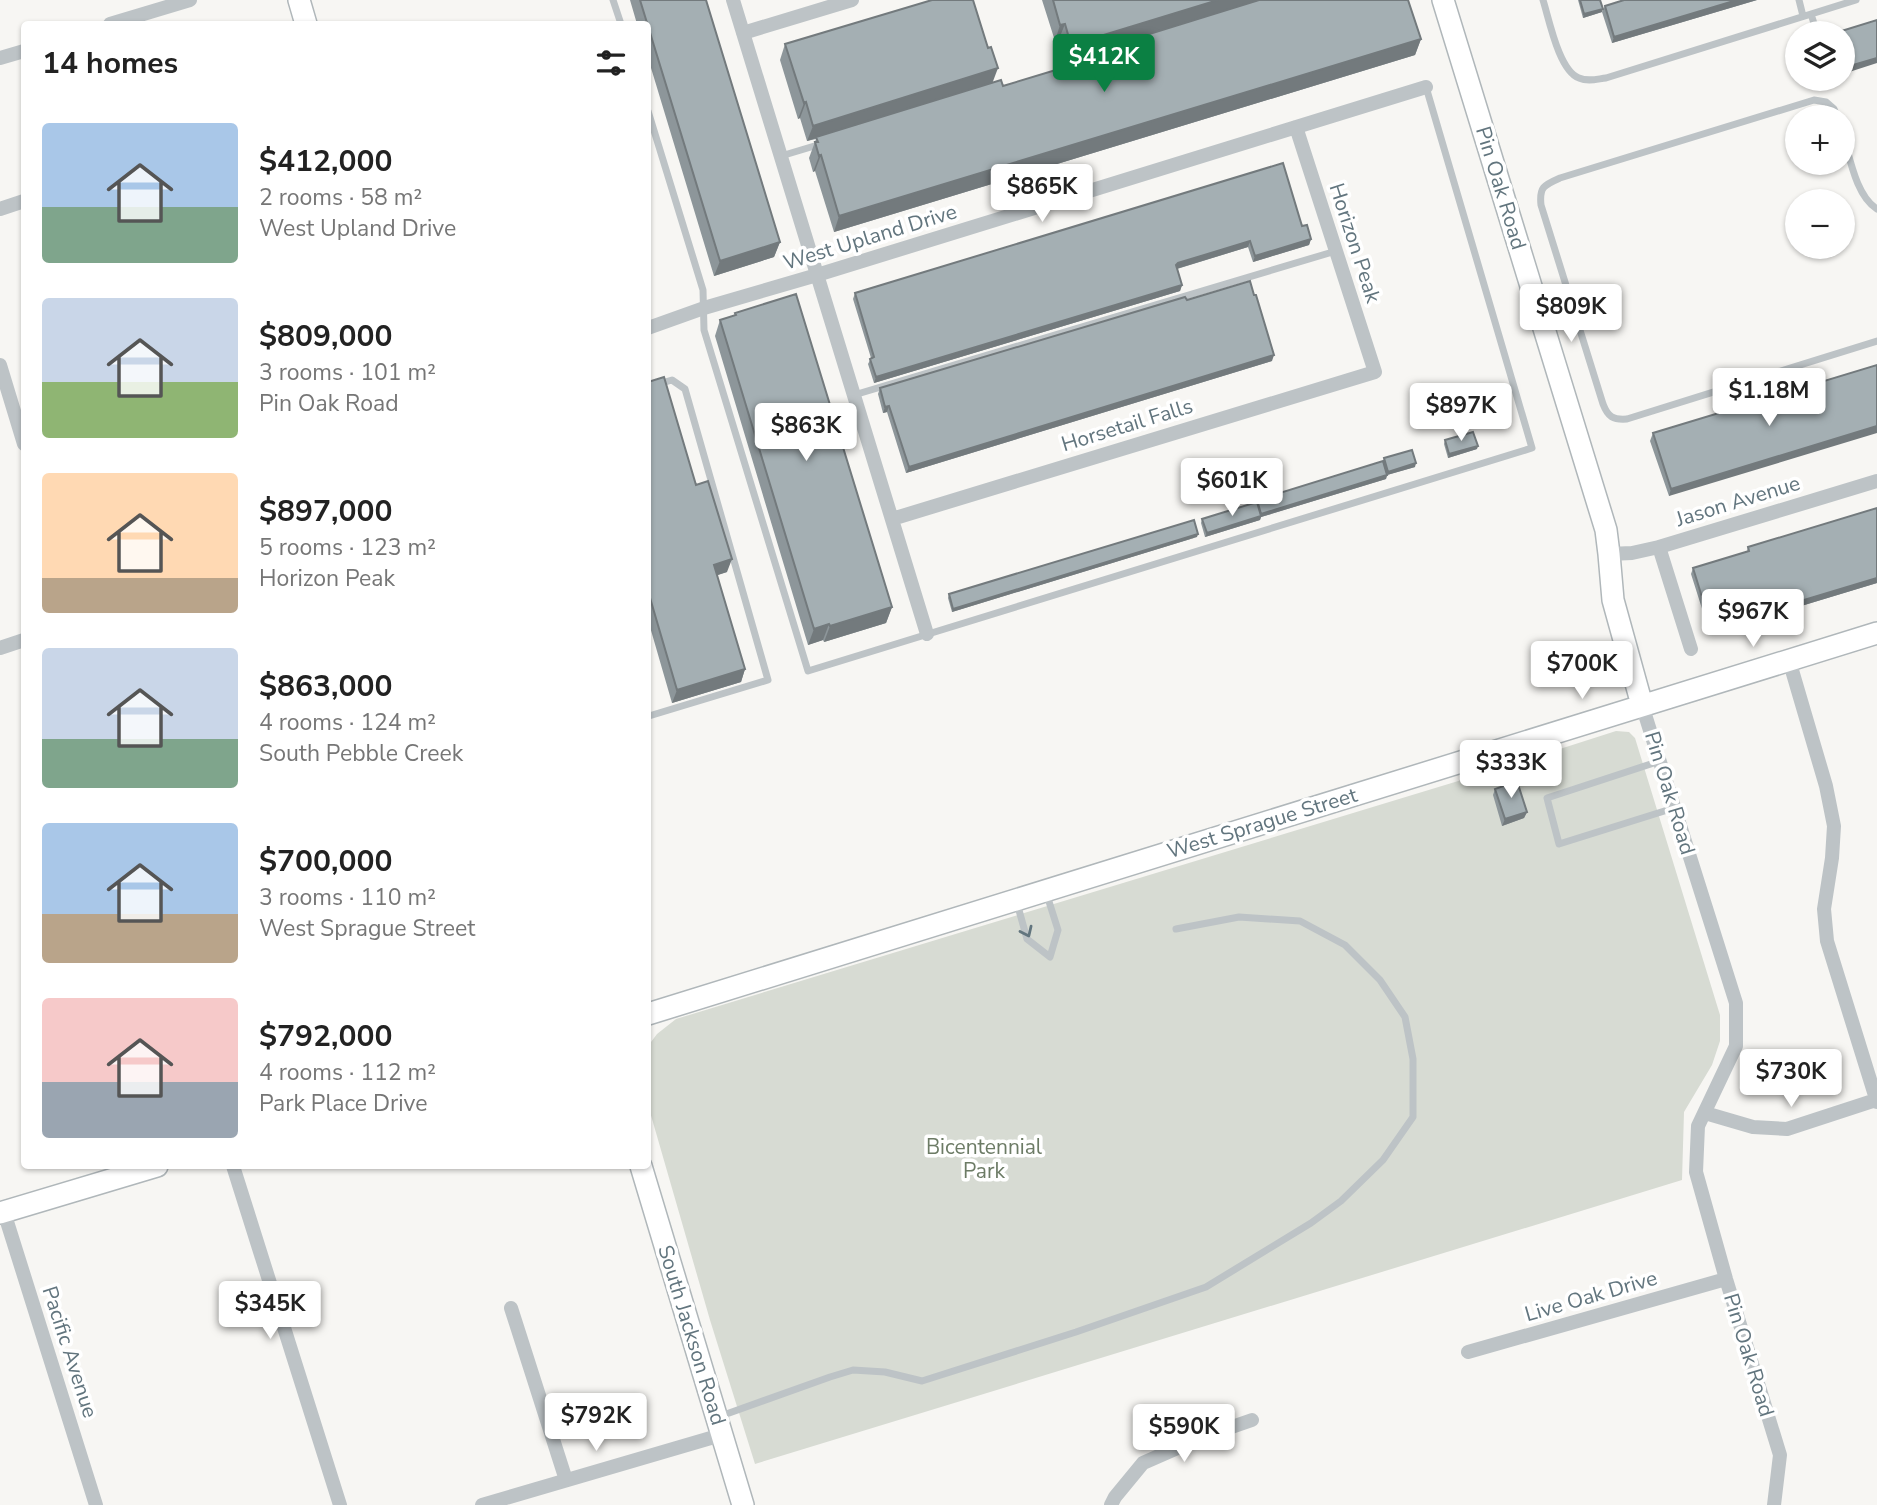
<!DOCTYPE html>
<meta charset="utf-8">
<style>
body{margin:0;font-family:"Nunito Sans",sans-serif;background:#f6f6f6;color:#222;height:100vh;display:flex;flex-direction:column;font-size:26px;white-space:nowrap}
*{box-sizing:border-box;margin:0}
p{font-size:23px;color:#767676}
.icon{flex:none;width:38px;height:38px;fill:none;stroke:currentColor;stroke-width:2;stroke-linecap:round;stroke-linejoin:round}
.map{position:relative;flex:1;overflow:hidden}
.drawer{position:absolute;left:21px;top:21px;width:630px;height:1148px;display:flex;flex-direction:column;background:#fff;border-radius:7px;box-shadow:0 2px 5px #0004}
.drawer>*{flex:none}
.tools{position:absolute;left:1785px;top:21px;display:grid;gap:14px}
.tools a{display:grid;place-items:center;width:70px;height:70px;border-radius:50%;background:#fff;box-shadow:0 2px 5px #0004;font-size:35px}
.price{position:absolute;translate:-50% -60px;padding:0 16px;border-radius:7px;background:#fff;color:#222;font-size:23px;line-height:46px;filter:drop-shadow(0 2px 4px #0008)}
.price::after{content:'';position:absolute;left:50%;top:42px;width:21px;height:16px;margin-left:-10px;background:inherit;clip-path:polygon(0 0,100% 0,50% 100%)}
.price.on{background:#0b8043;color:#fff}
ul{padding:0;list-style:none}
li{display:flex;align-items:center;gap:21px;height:175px;padding:0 21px}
li span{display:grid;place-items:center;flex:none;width:196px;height:140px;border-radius:7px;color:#555}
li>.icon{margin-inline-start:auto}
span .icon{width:84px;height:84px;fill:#fffc;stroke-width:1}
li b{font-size:30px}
h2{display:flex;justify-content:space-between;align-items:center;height:84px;padding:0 21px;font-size:30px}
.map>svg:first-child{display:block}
.green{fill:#d7dbd3}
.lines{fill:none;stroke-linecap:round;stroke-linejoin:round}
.secondary-casing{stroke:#b0b7ba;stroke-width:24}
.lane{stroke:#bdc3c6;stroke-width:7}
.street{stroke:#bdc3c6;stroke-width:14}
.secondary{stroke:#fff;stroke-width:21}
.wall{fill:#8d969a}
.shaded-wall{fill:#737a7d}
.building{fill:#a4afb3;stroke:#737a7d;stroke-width:2}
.oneway{stroke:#62757e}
.labels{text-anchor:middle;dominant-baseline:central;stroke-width:7;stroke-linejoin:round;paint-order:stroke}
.street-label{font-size:21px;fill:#62757e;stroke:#fff}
.park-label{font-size:21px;fill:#6c7b65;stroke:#fff}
</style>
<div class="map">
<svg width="1877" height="1505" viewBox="0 0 1877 1505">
<rect width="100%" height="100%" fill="#f7f6f3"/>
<!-- green -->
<path class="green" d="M1616,731L1629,732L1635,738L1720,1015V1041L1712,1065L1684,1112L1682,1180L755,1464L710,1320L648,1105V1046L657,1034L676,1019L1501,768Z"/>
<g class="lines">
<!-- secondary casing -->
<g class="secondary-casing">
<path id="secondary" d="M299,0L306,24
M1443,0L1606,530L1609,554L1613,600L1642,705
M648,1014L1877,633
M641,1166L743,1505
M0,1213L157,1166"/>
</g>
<!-- lane -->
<path class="lane" d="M613,0L621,24
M1543,0C1549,19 1559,71 1579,78C1588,82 1597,79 1606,78L1856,0
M1799,0L1803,16
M1811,14L1817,33
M648,111L703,290L704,330L808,671L1532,448L1426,87
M1837,117L1834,109L1826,102L1814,100L1560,178C1544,185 1539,187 1541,205L1603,404C1608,417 1613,420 1627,419L1877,341
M1843,135C1850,158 1856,196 1877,209
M781,156L821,144
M648,387L672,380L685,389L768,680L649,716
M854,395L1336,251
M1660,761L1547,798L1559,844L1674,808
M1017,903L1027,939L1050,957L1058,930L1046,892
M718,1417L830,1377L853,1370L885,1372L922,1381L1076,1332L1206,1287L1311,1223L1341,1201L1383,1160L1413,1117V1059L1405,1017L1380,980L1345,945L1300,921L1239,917L1176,929"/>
<!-- street -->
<path class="street" d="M733,0L927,634
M110,24L190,0
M743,33L852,0
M0,58L24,51
M0,209L24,201
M648,328L704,308L817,275L1426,87
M0,365L24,444
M892,519L1375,372L1296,127
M1659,547L1691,649
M1609,554L1632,553L1659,547L1877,481
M0,648L24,640
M1789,660L1826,786L1834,826L1832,858L1824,909L1827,941L1877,1102
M1642,705L1736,1003V1046L1698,1126L1696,1172L1726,1279L1780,1455L1774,1505
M1705,1113L1753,1127L1787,1129L1876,1100
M233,1166L340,1505
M4,1212L96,1505
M511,1308L566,1480
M1468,1352L1726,1279
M482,1505L721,1435
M1111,1505L1115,1497L1143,1463L1200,1438L1252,1420"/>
<!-- secondary -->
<use href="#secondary" class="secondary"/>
</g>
<!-- wall -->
<path class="wall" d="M630,0H706L780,242L774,257L714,276L648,58V24H637Z
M1042,0H1408L1421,39L1415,55L834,232L815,171L813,172L809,158L816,139L807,141L800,118L798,119L780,60L785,44L1003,86L1072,65L1074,58L1066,61L1059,39L1055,41Z
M1578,0H1600L1602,12L1583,18Z
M1624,0H1757L1612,43L1602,12L1605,6Z
M1796,47H1797V64L1794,53Z
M1802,79H1827L1804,86Z
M1302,226L1311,239L1309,245L1253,262L1248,247L1177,269L1182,285L1180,291L874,383L868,364L871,358L853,299L855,293Z
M1187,300L1272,361L906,473L887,412L883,413L878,394L880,388Z
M735,313L892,607L886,623L824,642L823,640L808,645L715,336L720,320L734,316Z
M1877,365L1669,496L1650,441L1653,433Z
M648,382L696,485L727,572L717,575L745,669L741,682L672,703L648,620Z
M1445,440L1477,449L1448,458L1444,444Z
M1384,458L1415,467L1387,475L1383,462Z
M1387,475L1386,479L1261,517L1260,520L1205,537L1201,523L1202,519L1256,503L1257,500Z
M1877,508V583L1712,633L1706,614L1704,615L1691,574L1693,568L1747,552L1748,547Z
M1197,537L952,612L948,598L949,594Z
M1495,789L1527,812L1524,818L1502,826L1493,795Z"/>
<!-- shaded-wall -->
<path class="shaded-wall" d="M1218,0H1262L1066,61L1071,45Z
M1737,0H1757L1612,43L1614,37Z
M1603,9L1602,12L1583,18L1584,14Z
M1065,24L1059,39L1055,41L1060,25Z
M1421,39L1415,55L834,232L839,216Z
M1877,58V63L1843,74V68Z
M998,68L992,84L807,141L813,126Z
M1810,79H1827L1804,86L1806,80Z
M806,102L800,118L798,119L804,103Z
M821,155L815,171L813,172L819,156Z
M1311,239L1309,245L1253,262L1255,256Z
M1250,241L1248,247L1176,269V265L1178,263Z
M780,242L774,257L714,276L720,261Z
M1182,285L1180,291L874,383L876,377Z
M1274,355L1272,361L906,473L909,467Z
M889,406L887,412L883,413L885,407Z
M1877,426V433L1669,496L1671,489Z
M1478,446L1477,449L1448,458L1449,454Z
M1416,463L1415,467L1387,475L1388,472Z
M1387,475L1386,479L1261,517L1260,520L1205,537L1207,533L1261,514Z
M1198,534L1197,537L952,612L953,609Z
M732,559L727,572L709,578L714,565Z
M1877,578V583L1712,633L1714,627Z
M892,607L886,623L824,642L830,626Z
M829,624L823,640L808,645L814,629Z
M745,669L741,682L672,703L677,690Z
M1527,812L1524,818L1502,826L1505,819Z"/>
<!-- building -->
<path class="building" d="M640,0H706L780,242L720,261Z
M932,0H973L988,48L991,47L998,68L813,126L806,102L804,103L785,44Z
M1053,0H1218L1071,45L1065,24L1060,25Z
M1259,0H1408L1421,39L839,216L821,155L819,156L815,142H818L816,137L1001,80L1003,86L1069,66L1077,63L1075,57Z
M1580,0H1600L1603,9L1584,14Z
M1624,0H1737L1614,37L1605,6Z
M1877,20V58L1843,68V33H1835Z
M1283,163L1302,226L1307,225L1311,239L1255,256L1250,241L1178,263L1176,265L1182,285L876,377L870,359L874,357L855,293Z
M1250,281L1254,295H1256L1274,355L909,467L889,406L885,407L880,388L1185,297L1187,300Z
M796,294L892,607L830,626L829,624L814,629L720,320L736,315L735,313Z
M1877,365V426L1671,489L1653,433Z
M664,377L696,485L708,481L732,559L714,565L745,669L677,690L648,591V382Z
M1473,432L1478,446L1449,454L1445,440Z
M1412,450L1416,463L1388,472L1384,458Z
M1383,461L1387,475L1261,514L1257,500Z
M1257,502L1261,516L1207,533L1202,519Z
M1877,508V578L1714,627L1708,609L1706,610L1693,568L1749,551L1748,547Z
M1194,520L1198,534L953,609L949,594Z
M1517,781L1527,812L1505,819L1495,789Z"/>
<!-- one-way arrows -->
<defs><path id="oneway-chevron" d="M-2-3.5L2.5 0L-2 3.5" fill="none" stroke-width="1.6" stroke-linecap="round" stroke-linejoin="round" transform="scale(1.75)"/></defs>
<use class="oneway" href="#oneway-chevron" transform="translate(1027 932) rotate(65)"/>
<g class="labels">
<!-- street labels -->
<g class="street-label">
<text transform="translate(1501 188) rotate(73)">Pin Oak Road</text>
<text transform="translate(870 237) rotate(-17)">West Upland Drive</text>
<text transform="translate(1355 243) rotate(72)">Horizon Peak</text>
<text transform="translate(1127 425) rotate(-17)">Horsetail Falls</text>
<text transform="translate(1738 501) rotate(-17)">Jason Avenue</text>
<text transform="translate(1670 793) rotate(73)">Pin Oak Road</text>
<text transform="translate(1262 823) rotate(-17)">West Sprague Street</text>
<text transform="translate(1591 1296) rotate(-16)">Live Oak Drive</text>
<text transform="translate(692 1335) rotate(73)">South Jackson Road</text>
<text transform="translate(70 1352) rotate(72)">Pacific Avenue</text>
<text transform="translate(1749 1355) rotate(73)">Pin Oak Road</text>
</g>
<!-- park labels -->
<g class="park-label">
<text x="984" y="1147">Bicentennial<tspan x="984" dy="24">Park</tspan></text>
</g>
</g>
</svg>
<div class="tools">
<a><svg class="icon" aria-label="layers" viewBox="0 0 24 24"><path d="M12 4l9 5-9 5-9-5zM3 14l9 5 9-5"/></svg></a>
<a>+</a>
<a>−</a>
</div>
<b class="price on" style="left:1104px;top:94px">$412K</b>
<b class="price" style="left:1042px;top:224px">$865K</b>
<b class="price" style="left:1571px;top:344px">$809K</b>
<b class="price" style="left:1769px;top:428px">$1.18M</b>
<b class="price" style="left:1461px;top:443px">$897K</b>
<b class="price" style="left:806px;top:463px">$863K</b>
<b class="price" style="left:1232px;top:518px">$601K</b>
<b class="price" style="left:1753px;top:649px">$967K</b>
<b class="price" style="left:1582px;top:701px">$700K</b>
<b class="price" style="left:1511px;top:800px">$333K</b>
<b class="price" style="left:1791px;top:1109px">$730K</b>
<b class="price" style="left:270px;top:1341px">$345K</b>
<b class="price" style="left:596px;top:1453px">$792K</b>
<b class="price" style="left:1184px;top:1464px">$590K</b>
<section class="drawer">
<h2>14 homes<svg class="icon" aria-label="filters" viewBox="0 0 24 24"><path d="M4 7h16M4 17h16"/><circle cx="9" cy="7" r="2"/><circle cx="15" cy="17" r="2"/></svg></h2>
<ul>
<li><span style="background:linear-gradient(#a9c7e8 60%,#7fa58c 0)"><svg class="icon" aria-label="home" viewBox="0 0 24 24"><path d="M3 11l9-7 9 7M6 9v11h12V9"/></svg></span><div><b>$412,000</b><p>2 rooms · 58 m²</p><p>West Upland Drive</p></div></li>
<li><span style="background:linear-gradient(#c9d6e8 60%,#8fb573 0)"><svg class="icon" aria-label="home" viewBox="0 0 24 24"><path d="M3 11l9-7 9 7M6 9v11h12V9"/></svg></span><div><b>$809,000</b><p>3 rooms · 101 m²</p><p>Pin Oak Road</p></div></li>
<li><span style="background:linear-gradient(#ffd9b3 75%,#b9a48a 0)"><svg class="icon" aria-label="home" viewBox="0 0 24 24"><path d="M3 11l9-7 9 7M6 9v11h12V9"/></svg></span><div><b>$897,000</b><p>5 rooms · 123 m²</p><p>Horizon Peak</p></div></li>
<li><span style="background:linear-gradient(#c9d6e8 65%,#7fa58c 0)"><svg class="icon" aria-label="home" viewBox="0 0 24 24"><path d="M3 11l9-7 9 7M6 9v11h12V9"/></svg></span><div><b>$863,000</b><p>4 rooms · 124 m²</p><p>South Pebble Creek</p></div></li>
<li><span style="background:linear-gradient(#a9c7e8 65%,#b9a48a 0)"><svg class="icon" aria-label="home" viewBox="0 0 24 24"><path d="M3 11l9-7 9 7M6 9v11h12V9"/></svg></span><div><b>$700,000</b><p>3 rooms · 110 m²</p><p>West Sprague Street</p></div></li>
<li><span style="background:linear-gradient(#f6c9c9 60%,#9aa5b1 0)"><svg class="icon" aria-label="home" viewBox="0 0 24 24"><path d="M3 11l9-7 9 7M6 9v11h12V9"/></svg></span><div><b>$792,000</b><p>4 rooms · 112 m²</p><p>Park Place Drive</p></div></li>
</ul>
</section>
</div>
